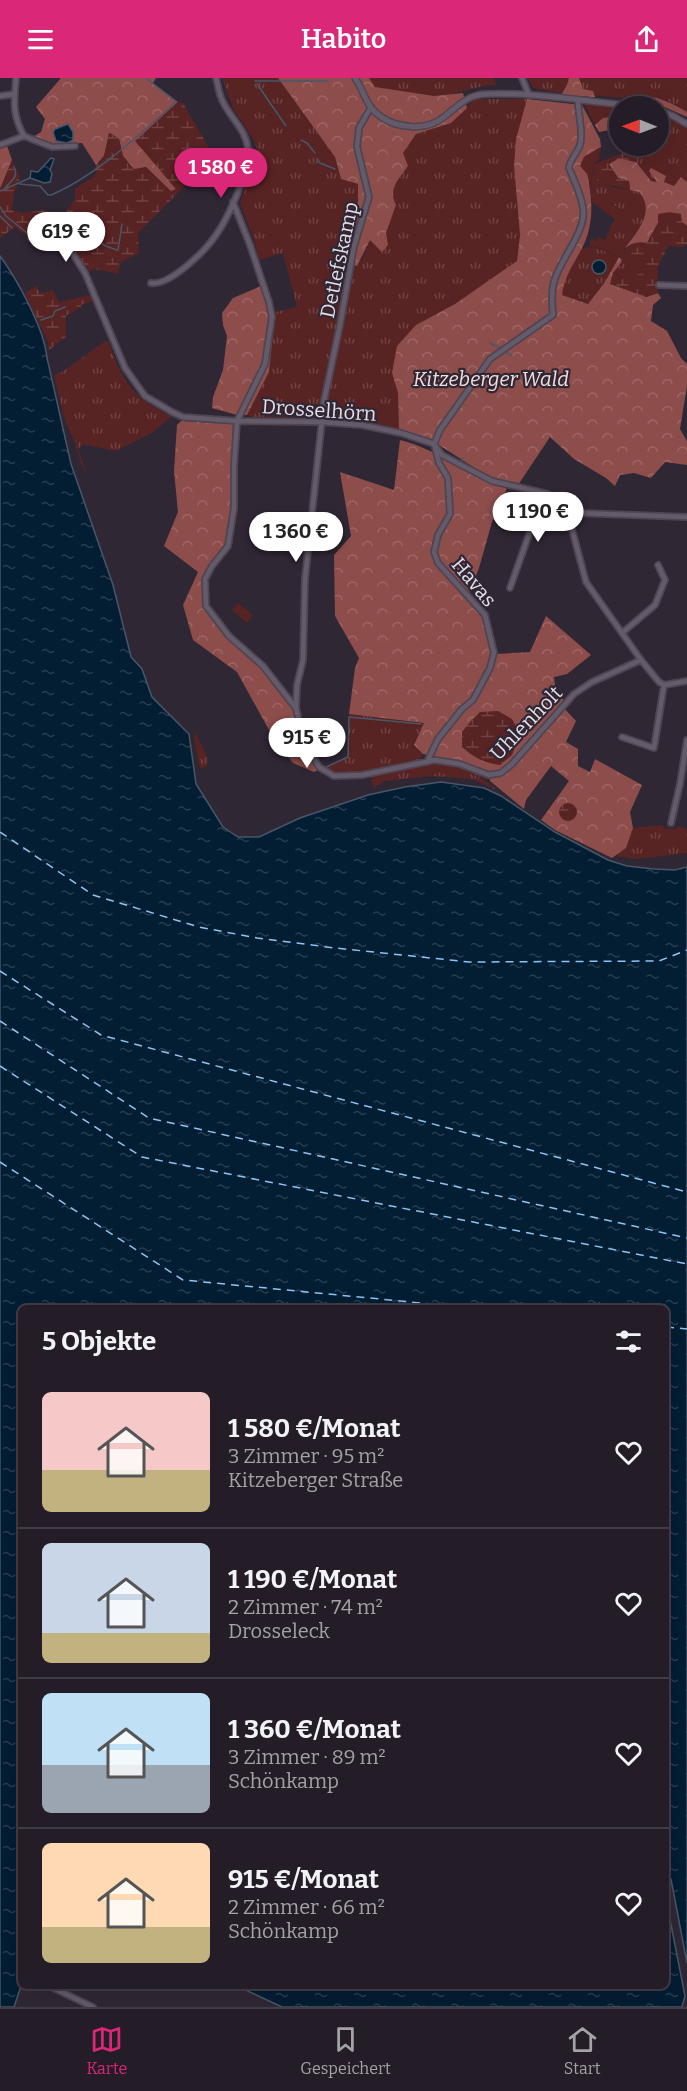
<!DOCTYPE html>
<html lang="de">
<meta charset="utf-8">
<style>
body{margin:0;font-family:Bitter,serif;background:#2c2630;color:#f1f3f6;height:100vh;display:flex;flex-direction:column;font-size:22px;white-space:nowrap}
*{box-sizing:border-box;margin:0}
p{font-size:20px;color:#a3a2a8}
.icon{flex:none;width:33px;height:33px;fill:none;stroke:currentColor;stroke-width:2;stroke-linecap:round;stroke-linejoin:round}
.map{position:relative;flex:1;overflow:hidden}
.drawer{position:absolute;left:18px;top:1227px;width:651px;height:684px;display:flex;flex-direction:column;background:#241d28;border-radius:9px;box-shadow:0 6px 24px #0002,0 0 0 2px #413b45}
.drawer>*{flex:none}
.needle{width:39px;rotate:271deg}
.buttons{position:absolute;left:609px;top:18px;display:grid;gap:12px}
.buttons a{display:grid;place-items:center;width:60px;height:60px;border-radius:50%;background:#241d28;box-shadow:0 6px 24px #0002,0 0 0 2px #413b45;font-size:30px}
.price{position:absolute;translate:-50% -51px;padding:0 14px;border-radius:21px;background:#fff;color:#222;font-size:20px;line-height:39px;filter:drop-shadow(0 2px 3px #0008)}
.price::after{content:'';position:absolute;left:50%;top:36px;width:18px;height:14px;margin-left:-9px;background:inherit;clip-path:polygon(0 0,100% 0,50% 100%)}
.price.on{background:#db2777;color:#fff}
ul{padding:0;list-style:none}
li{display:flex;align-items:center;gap:18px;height:150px;padding:0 24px}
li+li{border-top:2px solid #413b45}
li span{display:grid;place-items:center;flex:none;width:168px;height:120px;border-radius:9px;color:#555}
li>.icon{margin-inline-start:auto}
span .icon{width:72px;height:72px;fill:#fffc;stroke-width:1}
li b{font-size:26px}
h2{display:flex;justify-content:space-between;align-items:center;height:72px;padding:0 24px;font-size:26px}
header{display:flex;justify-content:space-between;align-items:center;height:78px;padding:0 24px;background:#db2777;color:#fff;font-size:27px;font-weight:600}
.menu{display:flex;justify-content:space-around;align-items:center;height:84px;border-top:2px solid #413b45;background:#241d28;font-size:16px;color:#a3a2a8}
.menu a{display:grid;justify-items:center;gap:3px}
.menu .on{color:#db2777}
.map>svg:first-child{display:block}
.grass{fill:url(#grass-tufts)}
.forest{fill:url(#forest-crowns)}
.wetland{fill:url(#wetland-marsh)}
.park{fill:#582323}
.water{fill:url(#water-ripples);stroke:#475769;stroke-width:1.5}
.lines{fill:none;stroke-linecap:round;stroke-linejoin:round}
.stream{stroke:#475769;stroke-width:1.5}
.ferry{stroke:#8bc5f7;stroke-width:1.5;stroke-dasharray:8 6;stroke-linecap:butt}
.minor-casing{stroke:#4d4551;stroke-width:8}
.tertiary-casing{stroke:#4d4551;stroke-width:8}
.minor{stroke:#655a6a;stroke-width:4.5}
.tertiary{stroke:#655a6a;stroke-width:5}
.labels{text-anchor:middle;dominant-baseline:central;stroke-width:4.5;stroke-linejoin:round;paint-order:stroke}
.street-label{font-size:20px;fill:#e5dee8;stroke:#302735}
.park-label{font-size:20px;font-style:italic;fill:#f4dfdd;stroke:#302735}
</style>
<header><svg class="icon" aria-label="menu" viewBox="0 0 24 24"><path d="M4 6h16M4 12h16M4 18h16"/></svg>Habito<svg class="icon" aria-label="share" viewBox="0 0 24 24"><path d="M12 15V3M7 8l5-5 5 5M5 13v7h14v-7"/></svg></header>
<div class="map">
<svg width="687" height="1929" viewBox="0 0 687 1929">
<defs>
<pattern id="grass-tufts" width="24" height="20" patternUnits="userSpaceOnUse" patternTransform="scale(1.5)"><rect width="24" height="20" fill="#582323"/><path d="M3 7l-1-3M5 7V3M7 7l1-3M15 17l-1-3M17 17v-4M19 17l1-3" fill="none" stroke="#704243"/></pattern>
<pattern id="forest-crowns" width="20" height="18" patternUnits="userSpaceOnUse" patternTransform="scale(1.5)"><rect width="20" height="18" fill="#8d4d4b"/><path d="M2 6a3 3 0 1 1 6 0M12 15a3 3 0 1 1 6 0" fill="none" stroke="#9d6665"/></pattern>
<pattern id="wetland-marsh" width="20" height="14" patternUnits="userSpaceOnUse" patternTransform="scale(1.5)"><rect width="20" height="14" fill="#582323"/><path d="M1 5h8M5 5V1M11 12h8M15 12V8" fill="none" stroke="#704243"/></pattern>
<pattern id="water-ripples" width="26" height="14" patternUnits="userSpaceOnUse" patternTransform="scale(1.5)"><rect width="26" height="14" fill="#031d32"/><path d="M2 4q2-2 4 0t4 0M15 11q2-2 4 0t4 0" fill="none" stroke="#283d50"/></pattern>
</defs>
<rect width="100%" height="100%" fill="#302735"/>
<!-- grass -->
<path class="grass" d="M222,0H278L335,79L341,101L358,106V123L346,184L362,182L370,162L386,155L396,128C388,111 398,102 408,88L403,75L416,56L451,45L475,21H527L516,61L517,129L520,157L517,183L456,226L416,247L392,295L398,315L399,351L360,341L314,339H253L247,337L269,294L275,234L297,229L283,175L259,182L254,162L240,125L258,76L255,64L233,30Z
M369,0H493L497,7C476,7 457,17 436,18C417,19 394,12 374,9Z
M527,0H687V34L668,23L640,18L637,21L554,14L534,10Z
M584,26L619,29V41C609,38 603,40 595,47Z
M659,35L687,50V104L681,99L674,108L664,104L651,103L636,84V80L625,73L629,68H658Z
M594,94L598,104L615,110L639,113C656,133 636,154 625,170L605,162L613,144L623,133L595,115L591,96Z
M594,169L619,179L605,204L588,226L562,217L563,206L582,170Z
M621,179H628L640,185L642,192L637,198C629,201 621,204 613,198V193L621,187Z
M107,262C112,270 114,280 118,288C131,315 145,327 172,338L153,354L116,373L83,366L78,371L87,397L81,386L76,367L64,339L54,297L62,294Z
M349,636L424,645L414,667L423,676C420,681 417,682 411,684L351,696H330L323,690L348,679Z
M195,654L208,681L207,688L200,691L194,659Z
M447,685L485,698L487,702L463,692L484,702L498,713L472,701L432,698L385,703L374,710L371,702L374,700H371V697L426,686Z
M663,747L664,751L678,750V748L687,751V775L638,781C631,781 625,778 617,779L618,776L626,770L633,750Z"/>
<!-- forest -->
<path class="forest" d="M61,0H156L153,5L178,24L136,63L176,111L171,114L146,89L134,92L123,78L119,61L110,55L104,78L96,87L82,65L52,67L33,59L41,54L45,41L36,29Z
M278,0H369L375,9L434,18L463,15L467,30L451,45L416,56L403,75L408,88C398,102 388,111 396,127L386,155L388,167L382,174L370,162L357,188L346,184L358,123V106L341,101L335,79Z
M569,0H579L583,11L593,13L595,19L561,17L567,7Z
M640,18C658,18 672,25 687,34V39L660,27L640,24L637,21Z
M527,21L582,27L600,61L601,69L584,79C590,108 597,137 584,166C576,183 564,198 562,217L588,226L605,204L619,179L622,182C620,189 614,191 612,198L646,219L658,215L661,220L653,227L651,243L667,253L681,280L687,286V308L680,351L687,363V387L665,384L651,400L634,395L620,397L615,408L606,400L574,381L550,359L518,407L492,401L428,360L399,351L398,315L392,295L397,268L416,247L455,226L517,183L520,157L514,88L516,61Z
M612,39L619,41V53L616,51L599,54L595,47L603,40Z
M7,68L12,82L0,111V71Z
M619,80L636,84L651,103L657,104L649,93L651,90L666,98L664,104L674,108L681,99L687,104V148L682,144L658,145L647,165L632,166L625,170C637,154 656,133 639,114L630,112L629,103L618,100L609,86Z
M261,208L273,242L272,265L269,294L247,337H237L212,330L213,319L223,292L227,258L223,247L222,235L233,220Z
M181,343L233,346L231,390L232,430L227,467L204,501L206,528L228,560L262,589L294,631L301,656L320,691L314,694L293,685L274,661L237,594L193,562L183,527L198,494L164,468L178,434L174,393L177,347Z
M400,362C439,371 469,400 507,409L502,427L492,444L479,490L468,518L485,532L495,562L496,576L530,574L546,538L591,577L567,596L554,599L556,615L566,624L563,629L576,643L566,664L578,671V688L590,694L595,681L642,707L630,734L633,750L626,770L612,780L555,752L541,742L569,703L551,688L526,722L524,731L490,703L489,696L460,684L423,676L414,667L424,645L349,636L355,590L359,580L335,538L334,477L351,458L340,394L394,412Z"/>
<!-- wetland -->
<path class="wetland" d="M178,24L183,25L214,79L138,155L139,175L121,184L118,196L94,191L85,195C65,156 41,173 15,149L0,160V111L12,82L20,100L14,115L12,132L22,135L47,132L61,142L75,121V111L95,98L96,87L104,78L109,55L119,61L123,78L134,91L146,89L171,113L176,111L135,63Z
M628,73L637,80L636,84L619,80L609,86L618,100L629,103L630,112L598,104L594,94V86Z
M669,134L681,136L682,144L687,149V166L682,169L668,168L658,189V215L646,219L610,206L613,194L617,201C627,202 636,201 642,192L640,185L628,179H619C626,168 634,162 647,165L658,145V136Z
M36,208L40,215L53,212L59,224L91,217L92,223L81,227V229L66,238V259L49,272L48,264L25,215Z
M498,633L512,641L520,656L512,677L500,687C484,685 473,679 462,669V654L471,643L480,634Z
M559 734a9 9 0 1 1 18 0a9 9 0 1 1-18 0Z"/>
<!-- park -->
<path class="park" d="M601,69L599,77L600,81L594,85L593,94L591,96L595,115L623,133L616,142L592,124L588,97L580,88L584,79Z
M598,159L625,170L619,179L596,169L589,168L591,160L596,163Z
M238,525L253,537L247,545L232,532Z"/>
<!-- water -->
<path class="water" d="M68,46L73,54V62L67,65L56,63L53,54L55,51Z
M51,80L54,81L50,92L52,96L50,104L44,105L30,100L31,93L38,94Z
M0,178C18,203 44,250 47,280L71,386L113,507L131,579L142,591L152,619L189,656L196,706L223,749L238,759H259L300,740L368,717L405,709L441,704L484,710L501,718L555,754L608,782L627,788L654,791L675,792L687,789V1885L671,1801L666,1798V1230H21V1908L14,1929H0Z
M592 189a7 7 0 1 1 14 0a7 7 0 1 1-14 0Z
M666,1821L685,1918L682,1929H282L237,1908H666Z"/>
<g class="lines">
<!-- stream -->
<path class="stream" d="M255,3H328
M257,6L286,48
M301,62L307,65L315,75
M317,81L320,85L335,91
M20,106L40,108L48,117H51C96,98 140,56 176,24L146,0
M5,110C11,103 19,99 14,89
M0,113L30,100
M0,129L6,138L27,155L50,135L67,159C84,154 100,167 117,172H118L122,146
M0,138L12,150
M41,242L53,238L55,233L65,229
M490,265L500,270
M506,274L512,278
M461,384L463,380
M324,690L348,679L349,639L421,646"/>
<!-- ferry -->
<path class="ferry" d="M0,754L93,817L199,849L257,860L335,870L469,884L659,883L687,872
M0,893L101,957L687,1114
M0,943L149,1040L687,1160
M0,988L142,1079L687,1186
M0,1084L183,1202L473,1230
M666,1249L687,1251"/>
<!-- minor casing -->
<g class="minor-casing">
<path id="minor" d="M16,0C14,24 12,36 24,58
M522,0L529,17
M0,18L15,16
M371,29L359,50L357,69L369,119L354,168L340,247L324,323L305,501L303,582L297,607L296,630L302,658L308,670L319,689L334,698L362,697L435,682L460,686L489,697L501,695L512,686L574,616L592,604L641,582
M24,58L52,69L75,68
M0,67L24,58
M233,124L250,167L269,224L272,239L265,286L237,343L234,389V430L228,468L212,488L205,501L206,528L229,558L263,588L295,629
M31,160L62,168L73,176L85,195L125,290L145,318L172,334L183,339L237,343L322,344L362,347L401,355L434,366L442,377L492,403L548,416L562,428L569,440L586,504L641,582L659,604L664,607L687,603
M151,205C170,208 206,172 216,157C228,140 251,91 248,71C246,51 230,40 222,22C219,16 218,7 216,0
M659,207L687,208
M562,428L578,435L687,439
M510,510L533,445L536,413
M622,555L655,527L665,502L658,487
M622,659L654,670L664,607
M427,684L438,661L462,631L473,622L490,590L494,575L485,537L438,485L434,474L438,457L450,436L448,400L439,385L434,366L440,352L490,281L553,237C552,226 551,214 554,204C560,181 587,153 583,130C581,116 574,102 569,90C570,81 577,76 580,67C584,53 578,38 578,23
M671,745L680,706L687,662
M49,1908L93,1929"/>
</g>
<!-- tertiary casing -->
<g class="tertiary-casing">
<path id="tertiary" d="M355,0C362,10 365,23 373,32C390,50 424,55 444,39C458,28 468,16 487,16C536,14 589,24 637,28
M658,32L673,38L687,46"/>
</g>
<!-- minor -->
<use href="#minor" class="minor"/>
<!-- tertiary -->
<use href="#tertiary" class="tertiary"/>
</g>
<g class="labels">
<!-- street labels -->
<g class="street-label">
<text transform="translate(339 182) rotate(-78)">Detlefskamp</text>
<text transform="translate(319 332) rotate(4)">Drosselhörn</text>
<text transform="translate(474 504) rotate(50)">Havas</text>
<text transform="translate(526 645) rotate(-46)">Uhlenholt</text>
</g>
<!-- park labels -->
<g class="park-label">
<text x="491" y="301">Kitzeberger Wald</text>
</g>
</g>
</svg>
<div class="buttons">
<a><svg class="needle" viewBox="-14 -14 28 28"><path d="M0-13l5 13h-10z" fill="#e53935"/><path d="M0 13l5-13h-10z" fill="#a3a2a8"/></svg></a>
</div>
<b class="price on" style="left:221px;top:121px">1 580 €</b>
<b class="price" style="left:66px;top:185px">619 €</b>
<b class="price" style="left:538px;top:465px">1 190 €</b>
<b class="price" style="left:296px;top:485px">1 360 €</b>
<b class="price" style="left:307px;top:691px">915 €</b>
<section class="drawer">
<h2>5 Objekte<svg class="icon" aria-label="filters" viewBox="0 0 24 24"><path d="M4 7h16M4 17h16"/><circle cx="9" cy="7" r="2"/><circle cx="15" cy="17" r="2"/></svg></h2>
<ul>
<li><span style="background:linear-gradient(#f6c9c9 65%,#c2b280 0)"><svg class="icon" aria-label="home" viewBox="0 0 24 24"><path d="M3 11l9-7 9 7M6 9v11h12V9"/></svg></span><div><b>1 580 €/Monat</b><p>3 Zimmer · 95 m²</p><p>Kitzeberger Straße</p></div><svg class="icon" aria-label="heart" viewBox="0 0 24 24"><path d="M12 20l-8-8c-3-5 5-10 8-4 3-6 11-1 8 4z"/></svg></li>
<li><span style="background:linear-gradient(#c9d6e8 75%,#c2b280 0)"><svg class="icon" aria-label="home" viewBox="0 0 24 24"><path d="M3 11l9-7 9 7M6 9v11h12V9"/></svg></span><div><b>1 190 €/Monat</b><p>2 Zimmer · 74 m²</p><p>Drosseleck</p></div><svg class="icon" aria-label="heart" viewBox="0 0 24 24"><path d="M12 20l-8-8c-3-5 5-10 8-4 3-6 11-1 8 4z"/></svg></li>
<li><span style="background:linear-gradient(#bfe0f5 60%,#9aa5b1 0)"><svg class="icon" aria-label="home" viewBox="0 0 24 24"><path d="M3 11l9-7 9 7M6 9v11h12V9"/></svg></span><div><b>1 360 €/Monat</b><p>3 Zimmer · 89 m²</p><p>Schönkamp</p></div><svg class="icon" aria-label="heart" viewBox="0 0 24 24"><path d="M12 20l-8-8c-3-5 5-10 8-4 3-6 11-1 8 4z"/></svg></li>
<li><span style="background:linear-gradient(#ffd9b3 70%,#c2b280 0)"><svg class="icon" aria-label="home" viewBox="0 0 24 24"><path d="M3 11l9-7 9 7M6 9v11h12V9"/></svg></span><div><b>915 €/Monat</b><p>2 Zimmer · 66 m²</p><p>Schönkamp</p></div><svg class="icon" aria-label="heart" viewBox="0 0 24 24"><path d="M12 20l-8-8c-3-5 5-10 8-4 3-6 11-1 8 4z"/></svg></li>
</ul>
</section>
</div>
<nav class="menu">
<a class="on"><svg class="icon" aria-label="map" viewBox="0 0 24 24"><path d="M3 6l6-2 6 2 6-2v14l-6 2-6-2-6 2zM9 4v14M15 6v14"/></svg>Karte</a>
<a><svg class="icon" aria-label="saved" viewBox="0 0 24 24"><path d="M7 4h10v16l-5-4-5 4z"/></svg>Gespeichert</a>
<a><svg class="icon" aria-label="home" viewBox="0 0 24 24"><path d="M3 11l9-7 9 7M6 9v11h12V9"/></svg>Start</a>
</nav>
